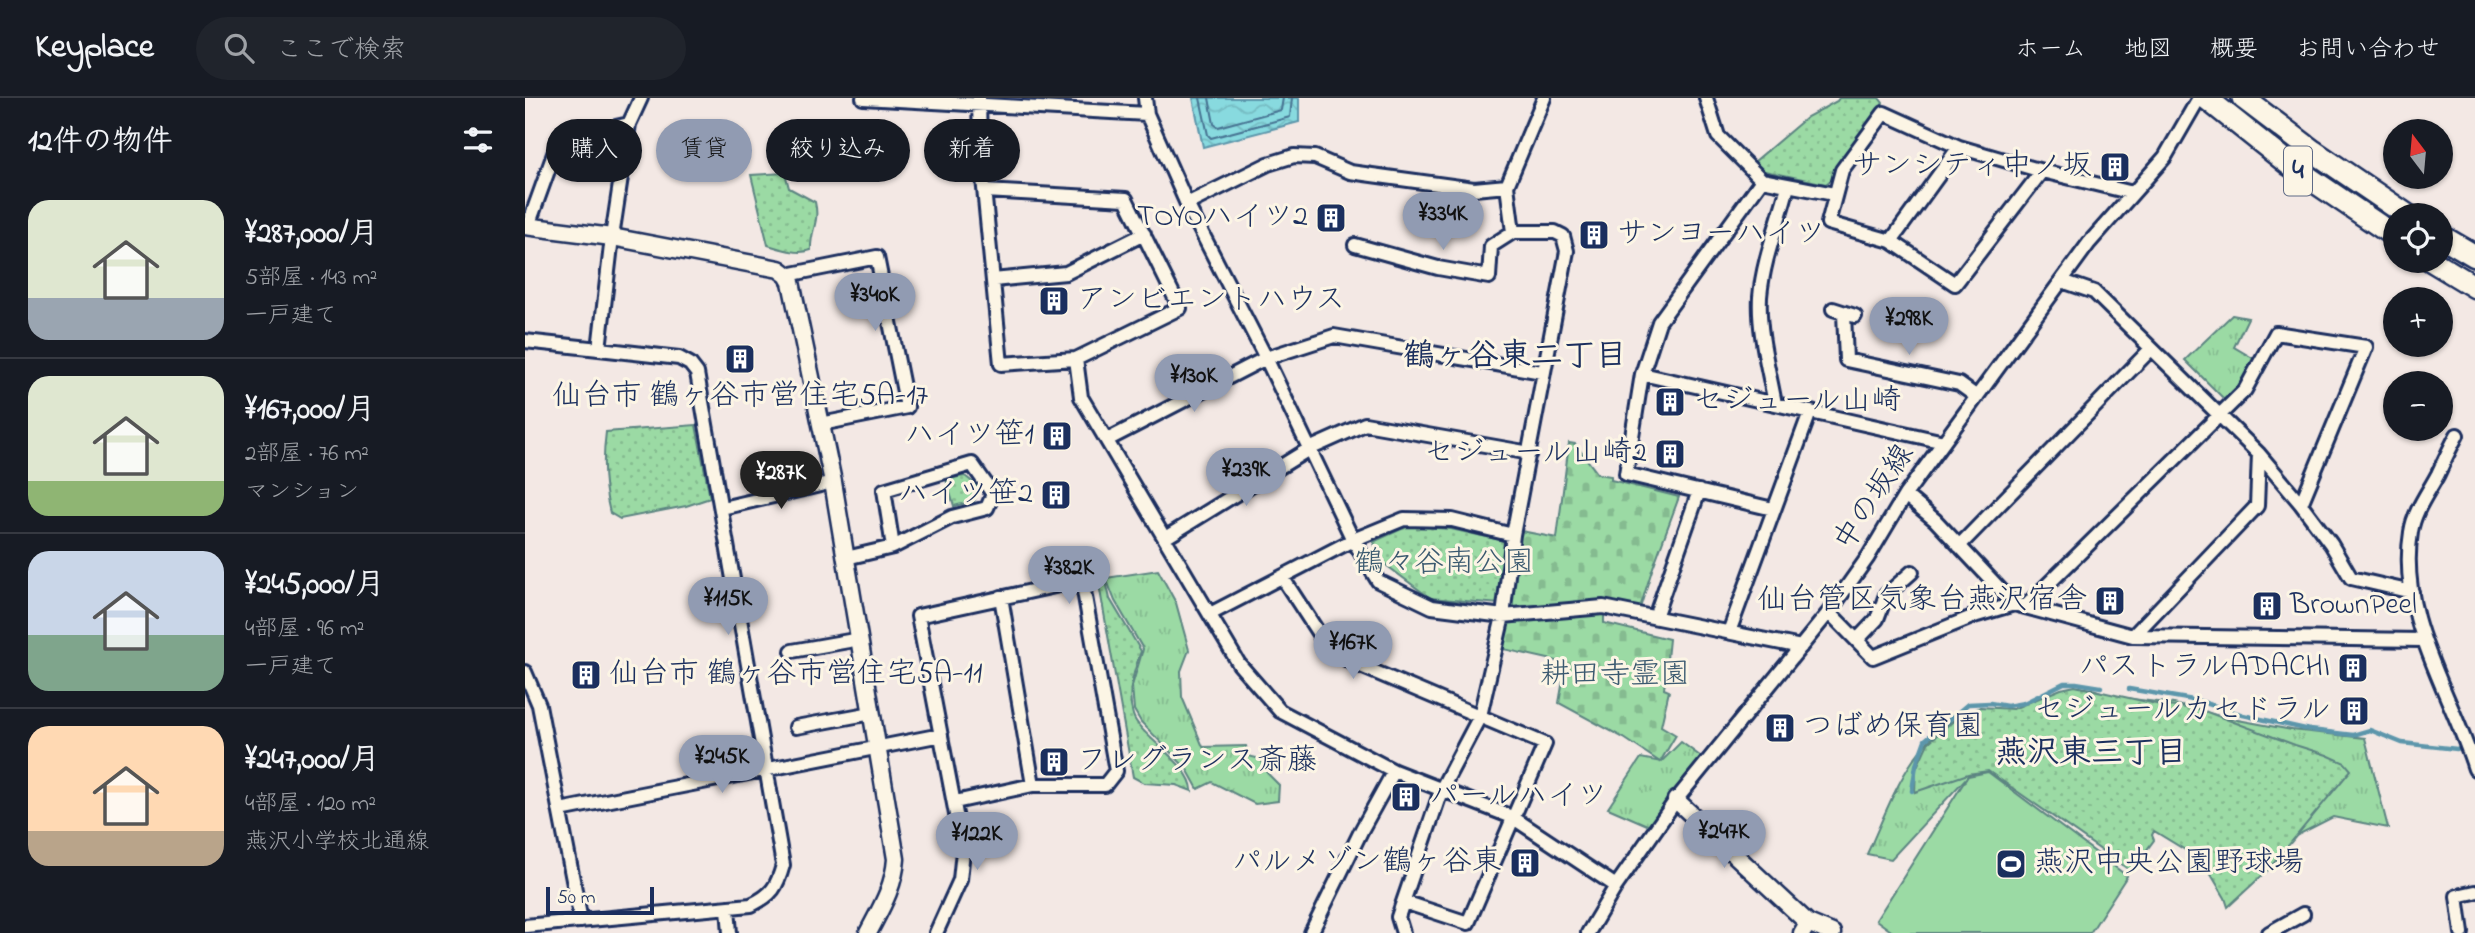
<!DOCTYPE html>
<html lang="ja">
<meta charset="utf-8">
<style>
body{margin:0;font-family:"Indie Flower","Klee One",sans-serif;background:#20242c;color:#f1f3f6;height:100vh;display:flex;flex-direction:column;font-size:26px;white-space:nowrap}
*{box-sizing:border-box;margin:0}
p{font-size:23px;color:#9ea1a6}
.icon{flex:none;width:38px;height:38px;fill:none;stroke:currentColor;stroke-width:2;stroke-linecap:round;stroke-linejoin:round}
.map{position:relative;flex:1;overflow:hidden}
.sheet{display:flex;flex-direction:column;background:#171b24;width:525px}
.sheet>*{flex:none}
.top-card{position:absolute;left:21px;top:21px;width:665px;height:63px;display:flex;gap:14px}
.needle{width:46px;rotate:344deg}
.tools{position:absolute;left:1858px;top:21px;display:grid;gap:14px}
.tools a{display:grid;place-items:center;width:70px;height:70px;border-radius:50%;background:#171b24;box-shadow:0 2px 5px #0004;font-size:35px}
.scale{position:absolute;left:21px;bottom:18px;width:108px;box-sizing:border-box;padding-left:7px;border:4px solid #1b2f5e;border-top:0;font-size:19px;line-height:24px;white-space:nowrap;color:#1b2f5e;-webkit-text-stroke:5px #fcf5e5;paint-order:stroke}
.price{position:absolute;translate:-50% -60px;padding:0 16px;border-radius:24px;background:#919bb2;color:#111;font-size:23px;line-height:46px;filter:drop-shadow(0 2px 4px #0008)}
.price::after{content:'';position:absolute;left:50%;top:42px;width:21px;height:16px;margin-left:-10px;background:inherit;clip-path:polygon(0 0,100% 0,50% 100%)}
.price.current{background:#222;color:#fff}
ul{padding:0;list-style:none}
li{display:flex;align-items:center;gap:21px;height:175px;padding:0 28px}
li+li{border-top:2px solid #363941}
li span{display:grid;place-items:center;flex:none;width:196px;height:140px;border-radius:21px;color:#555}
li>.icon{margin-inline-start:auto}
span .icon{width:84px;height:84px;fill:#fffc;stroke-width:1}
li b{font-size:30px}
h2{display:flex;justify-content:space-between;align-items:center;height:84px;padding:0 28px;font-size:30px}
.chip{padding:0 24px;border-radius:32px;background:#171b24;box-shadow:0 2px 5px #0004;font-size:24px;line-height:63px}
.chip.current{background:#919bb2;color:#111}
header{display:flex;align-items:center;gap:42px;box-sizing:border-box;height:98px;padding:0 35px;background:#171b24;border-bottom:2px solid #363941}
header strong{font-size:33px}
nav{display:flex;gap:38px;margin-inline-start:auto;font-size:24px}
.search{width:490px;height:63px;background:#20242c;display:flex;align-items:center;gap:18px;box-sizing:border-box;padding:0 24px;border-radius:38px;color:#9ea1a6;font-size:26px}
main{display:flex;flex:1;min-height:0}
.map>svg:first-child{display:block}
.grass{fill:url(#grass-tufts);stroke:#5b8481;stroke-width:2}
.cemetery{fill:url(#cemetery-stones);stroke:#5b8481;stroke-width:2}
.park{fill:url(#park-dots);stroke:#5b8481;stroke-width:2}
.pitch{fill:#9bdaa4;stroke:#5b8481;stroke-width:2}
.water{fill:url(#water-waves);stroke:#5c96ab;stroke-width:2}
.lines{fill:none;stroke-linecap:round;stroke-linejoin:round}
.shore{stroke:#477392;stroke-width:2}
.stream{stroke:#5c96ab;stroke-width:4.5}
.minor-casing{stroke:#1b2f5e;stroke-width:18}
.tertiary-casing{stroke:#1b2f5e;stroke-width:21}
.trunk-casing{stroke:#1b2f5e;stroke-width:26}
.minor{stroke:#fcf5e5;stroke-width:12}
.tertiary{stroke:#fcf5e5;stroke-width:16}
.trunk{stroke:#fcf5e5;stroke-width:21}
.labels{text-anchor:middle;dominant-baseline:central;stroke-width:6;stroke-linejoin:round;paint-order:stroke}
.shield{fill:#fcf5e5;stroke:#5e6a86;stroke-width:2}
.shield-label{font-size:28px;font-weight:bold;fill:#1b2f5e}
.poi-label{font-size:30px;fill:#1b2f5e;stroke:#fcf5e5;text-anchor:end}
.street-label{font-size:30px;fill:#1b2f5e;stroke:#fcf5e5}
.park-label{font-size:30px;fill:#3b5a70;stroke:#fcf5e5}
.neighbourhood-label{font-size:32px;font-weight:bold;fill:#1b2f5e;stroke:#fcf5e5}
</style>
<header>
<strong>Keyplace</strong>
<div class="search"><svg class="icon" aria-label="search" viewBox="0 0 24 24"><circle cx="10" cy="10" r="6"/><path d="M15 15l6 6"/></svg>ここで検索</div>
<nav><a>ホーム</a><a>地図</a><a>概要</a><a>お問い合わせ</a></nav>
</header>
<main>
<section class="sheet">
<h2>12件の物件<svg class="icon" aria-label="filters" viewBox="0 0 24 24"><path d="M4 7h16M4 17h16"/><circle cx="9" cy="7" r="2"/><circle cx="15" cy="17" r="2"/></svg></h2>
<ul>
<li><span style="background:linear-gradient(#dfe7d0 70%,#9aa5b1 0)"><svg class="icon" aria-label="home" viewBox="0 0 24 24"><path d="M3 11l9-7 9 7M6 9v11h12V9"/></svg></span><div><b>¥287,000/月</b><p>5部屋 · 143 m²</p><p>一戸建て</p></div></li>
<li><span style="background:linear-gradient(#dfe7d0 75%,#8fb573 0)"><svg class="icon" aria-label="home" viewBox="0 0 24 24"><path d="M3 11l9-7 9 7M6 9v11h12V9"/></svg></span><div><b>¥167,000/月</b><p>2部屋 · 76 m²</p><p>マンション</p></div></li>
<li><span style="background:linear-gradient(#c9d6e8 60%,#7fa58c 0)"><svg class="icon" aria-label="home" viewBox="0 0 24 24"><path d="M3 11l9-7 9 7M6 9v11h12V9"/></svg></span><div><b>¥245,000/月</b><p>4部屋 · 96 m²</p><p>一戸建て</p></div></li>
<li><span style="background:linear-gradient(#ffd9b3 75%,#b9a48a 0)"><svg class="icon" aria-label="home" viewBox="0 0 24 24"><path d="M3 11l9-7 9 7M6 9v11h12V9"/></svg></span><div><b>¥247,000/月</b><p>4部屋 · 120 m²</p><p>燕沢小学校北通線</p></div></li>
</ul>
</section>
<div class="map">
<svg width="1950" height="835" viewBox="0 0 1950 835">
<defs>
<pattern id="grass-tufts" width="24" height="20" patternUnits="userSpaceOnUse" patternTransform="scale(1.75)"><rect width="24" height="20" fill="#9bdaa4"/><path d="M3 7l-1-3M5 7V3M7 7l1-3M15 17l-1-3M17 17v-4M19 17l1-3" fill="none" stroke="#85bb90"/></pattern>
<pattern id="cemetery-stones" width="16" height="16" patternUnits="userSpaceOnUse" patternTransform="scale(1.75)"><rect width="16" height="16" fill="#9bdaa4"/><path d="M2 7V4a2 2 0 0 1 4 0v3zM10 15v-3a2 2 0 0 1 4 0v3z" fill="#85bb90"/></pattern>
<pattern id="park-dots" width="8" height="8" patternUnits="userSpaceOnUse" patternTransform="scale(1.75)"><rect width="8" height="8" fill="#9bdaa4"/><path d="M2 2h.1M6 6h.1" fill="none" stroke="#85bb90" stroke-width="1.8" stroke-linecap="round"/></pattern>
<pattern id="water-waves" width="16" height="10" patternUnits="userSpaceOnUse" patternTransform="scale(1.75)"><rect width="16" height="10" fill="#88dadf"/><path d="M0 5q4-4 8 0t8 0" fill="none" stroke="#75bbc2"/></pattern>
</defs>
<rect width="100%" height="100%" fill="#f3e8e4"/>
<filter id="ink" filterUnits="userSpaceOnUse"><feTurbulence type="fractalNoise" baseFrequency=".0143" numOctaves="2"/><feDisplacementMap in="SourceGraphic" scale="14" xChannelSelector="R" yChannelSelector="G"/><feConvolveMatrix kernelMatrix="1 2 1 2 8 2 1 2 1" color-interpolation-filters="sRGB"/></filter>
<g filter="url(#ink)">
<!-- grass -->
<path class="grass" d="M1707,217L1723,220L1709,249L1731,262L1702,304L1660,262Z
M633,472L651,505L664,552L656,573L657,599L678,649L721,648L723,658L736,661L742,675L754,687L753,703L730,706L687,684L673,691L662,671L616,624L609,612L607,588L618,551L590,503L581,480Z
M1554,589L1568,591L1590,599L1649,606L1702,620L1767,632L1840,640L1863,730L1808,719L1763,742L1469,650L1366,761L1342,756C1367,702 1388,632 1451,612C1463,608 1476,613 1488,611C1510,607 1533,596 1554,589Z
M1156,644L1179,661L1129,730L1083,710L1116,660L1136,664Z"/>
<!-- cemetery -->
<path class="cemetery" d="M1044,345L1050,346L1073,376L1086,378V382L1154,399L1127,472L1115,510L1084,503L989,509L983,503L996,433L1032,440Z
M1066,517H1079V525L1144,541L1139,591L1144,593L1136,628L1151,637L1135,664L1099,640L1034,605L1041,565L974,550L977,533L985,525Z"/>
<!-- park -->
<path class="park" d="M1314,0H1354L1358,5L1311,69L1307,81L1301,86L1235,72L1229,64L1282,19L1312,3Z
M260,75L264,90L290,104C295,125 285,132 286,152C272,157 257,151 243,147L226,77Z
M171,327L185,400L161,408L95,421L85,415C78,387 77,363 81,334Z
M440,378L455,390L449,403L429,408L421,381Z
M883,428L926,431L980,443L975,506L905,500L861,467L848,444Z
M580,479L585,501L616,553C609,574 601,594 608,617C614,638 668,667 667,693L651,687L619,685L608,679L573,481Z
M1550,588L1640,608L1674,611L1770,647L1802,657L1820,665L1826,672L1743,772L1703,809L1700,800L1678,763L1629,733L1627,737L1629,742L1606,773L1463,673L1443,676L1390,694L1391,671L1403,645L1423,627L1455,609L1488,611L1536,591Z"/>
<!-- pitch -->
<path class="pitch" d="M1463,674L1602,778L1565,835H1369L1351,822L1443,678Z"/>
<!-- water -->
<path class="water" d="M668,0H774V24L678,49Z"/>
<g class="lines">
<!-- shore -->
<path class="shore" d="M675,0L683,37L686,40L765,19L767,0
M684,0L689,26L693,29L756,12L758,0"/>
<!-- stream -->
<path class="stream" d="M1604,591L1674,603L1718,617L1785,632L1828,637L1845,632L1877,645L1932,651
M1387,693L1391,667L1400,642L1443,606L1465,605L1482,608L1499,605L1539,585H1551L1576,589"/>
<!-- minor casing -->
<g class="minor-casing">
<path id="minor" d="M338,0L622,16
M454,0L455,49L476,266L551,261L655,210L601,101L460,93
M620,0L622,16L662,106L741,260L828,442L853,483L907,509L978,518L1078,509L1276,549
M1181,0L1193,38L1237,82L1309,96
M1517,73L1430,186L1366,143L1303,125L1317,72L1359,15L1434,49L1517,73L1608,95
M1237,82L1134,224L1117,276L1101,376L1248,411
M662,106L743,66L769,58L790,59L825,74L949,91L982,88
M3,128L34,42L104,26
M1366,143L1434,49
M830,147L913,170L964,179L966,148L988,134
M262,177L352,159L382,309L296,326
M468,182L541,175L619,136
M1537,183L1569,194L1734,356L1776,406L1806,446L1826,480L1887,494
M1308,211L1330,218
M1319,215L1321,262L1434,286L1452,299
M0,243L74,251
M551,261L556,299L714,566L755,613L869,673L987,719L1091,788
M1117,276L1419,344
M1250,306C1244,272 1233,234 1235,199C1238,161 1254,124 1263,88
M1932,337C1925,350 1919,363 1913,376C1903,395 1889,413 1886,434C1872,519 1926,594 1950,671
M582,342L741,260L809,238L1017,274
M1380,397L1410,422L1489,506
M197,410L308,384
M640,440L784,351L840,326L1005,355
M1434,448L1626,251
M321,460L368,449L427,419L462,410L468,396L447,366L359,392L368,449
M757,479L796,539L824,563L1020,646L943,825L879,804
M476,499L508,687
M1500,509L1720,292L1751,235L1841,249L1776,406
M1304,514L1348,559L1452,517L1489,506L1608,538L1898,542
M685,516L828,442L879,421L927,422L988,437
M1130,519L1174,393
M1204,534L1285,314
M1608,538L1732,408L1734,356
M1332,542L1352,521L1361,497L1387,474
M267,553L335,541
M0,574L14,607L56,823
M271,629L347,615
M35,712L416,637
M203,810L205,835
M0,828L226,807C247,797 252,789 258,767L172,275L165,266L154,260L74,251L87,139L104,26L116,0
M411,835L435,782L438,753L393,518L557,482L591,673L580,687H508L430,704
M786,835L837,731L869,673
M878,835L873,819L917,690L955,618L978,518L988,437L1042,153L1038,138L1030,134H988L982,88L1019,0
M1063,835L1091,788L1151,702L1304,514L1343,459L1380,397L1564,145L1640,59L1674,0
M1744,835L1778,816
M1937,835L1932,798L1950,794"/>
</g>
<!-- tertiary casing -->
<g class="tertiary-casing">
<path id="tertiary" d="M0,128L87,139L254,171L262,177L266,184L308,384L371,761C369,789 356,810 343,835
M1151,702L1283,825L1277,835
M1283,825L1307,835"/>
</g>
<!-- trunk casing -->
<g class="trunk-casing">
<path id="trunk" d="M1681,0L1765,67L1871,139
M1718,0L1788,53L1882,117
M1916,138L1950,158
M1907,163L1950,189"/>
</g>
<!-- minor -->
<use href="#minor" class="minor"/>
<!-- tertiary -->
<use href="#tertiary" class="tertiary"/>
<!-- trunk -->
<use href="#trunk" class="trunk"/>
</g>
</g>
<!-- icons -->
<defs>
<g id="building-square" transform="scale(1.575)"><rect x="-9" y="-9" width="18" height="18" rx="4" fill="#1b2f5e" stroke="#fcf5e5"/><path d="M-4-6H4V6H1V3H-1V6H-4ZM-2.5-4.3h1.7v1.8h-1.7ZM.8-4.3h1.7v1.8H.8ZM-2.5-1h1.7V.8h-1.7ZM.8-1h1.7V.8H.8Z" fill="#fff"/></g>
<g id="stadium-square" transform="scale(1.575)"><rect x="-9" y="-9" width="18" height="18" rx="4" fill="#1b2f5e" stroke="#fcf5e5"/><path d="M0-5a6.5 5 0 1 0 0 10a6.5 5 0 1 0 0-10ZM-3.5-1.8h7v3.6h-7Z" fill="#fff"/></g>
</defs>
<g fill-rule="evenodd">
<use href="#building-square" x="1590" y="69"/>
<use href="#building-square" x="806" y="120"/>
<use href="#building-square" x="1069" y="137"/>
<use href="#building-square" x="529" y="203"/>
<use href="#building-square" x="215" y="261"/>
<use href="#building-square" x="1145" y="304"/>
<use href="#building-square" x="532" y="338"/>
<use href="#building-square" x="1145" y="356"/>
<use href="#building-square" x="531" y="397"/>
<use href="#building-square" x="1585" y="503"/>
<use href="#building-square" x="1742" y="508"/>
<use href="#building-square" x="1828" y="570"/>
<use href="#building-square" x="61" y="577"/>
<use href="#building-square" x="1829" y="613"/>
<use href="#building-square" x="1255" y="630"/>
<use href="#building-square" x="529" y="664"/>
<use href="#building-square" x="881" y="699"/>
<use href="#building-square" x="1000" y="765"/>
<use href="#stadium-square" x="1486" y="766"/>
</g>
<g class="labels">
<!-- shield labels -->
<rect class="shield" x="1759" y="48.5" width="28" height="49" rx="5"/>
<g class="shield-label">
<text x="1773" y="73">4</text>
</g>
<!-- poi labels -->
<g class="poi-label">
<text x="1567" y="69">サンシティ中ノ坂</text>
<text x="783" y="120">TOYOハイツ2</text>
<text x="1092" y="137" text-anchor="start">サンヨーハイツ</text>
<text x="552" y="203" text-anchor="start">アンビエントハウス</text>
<text x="215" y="299" text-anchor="middle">仙台市 鶴ヶ谷市営住宅5A-17</text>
<text x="1168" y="304" text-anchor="start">セジュール山崎</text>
<text x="509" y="338">ハイツ笹1</text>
<text x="1122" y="356">セジュール山崎2</text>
<text x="508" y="397">ハイツ笹2</text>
<text x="1562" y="503">仙台管区気象台燕沢宿舎</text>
<text x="1765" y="508" text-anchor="start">BrownPeel</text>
<text x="1805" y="570">パストラルADACHI</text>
<text x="84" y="577" text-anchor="start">仙台市 鶴ヶ谷市営住宅5A-11</text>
<text x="1806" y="613">セジュールカセドラル</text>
<text x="1278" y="630" text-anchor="start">つばめ保育園</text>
<text x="552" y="664" text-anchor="start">フレグランス斎藤</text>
<text x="904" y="699" text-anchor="start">パールハイツ</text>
<text x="977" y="765">パルメゾン鶴ヶ谷東</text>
<text x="1509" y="766" text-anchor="start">燕沢中央公園野球場</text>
</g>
<!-- street labels -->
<g class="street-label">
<text transform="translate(1350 400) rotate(-57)">中の坂線</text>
</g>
<!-- park labels -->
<g class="park-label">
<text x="919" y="466">鶴々谷南公園</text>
<text x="1090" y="578">耕田寺霊園</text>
</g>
<!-- neighbourhood labels -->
<g class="neighbourhood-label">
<text x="990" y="259">鶴ヶ谷東二丁目</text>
<text x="1566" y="656">燕沢東三丁目</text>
</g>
</g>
</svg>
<div class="tools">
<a><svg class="needle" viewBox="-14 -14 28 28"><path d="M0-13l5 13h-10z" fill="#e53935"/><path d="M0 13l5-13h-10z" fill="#9ea1a6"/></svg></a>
<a><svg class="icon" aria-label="locate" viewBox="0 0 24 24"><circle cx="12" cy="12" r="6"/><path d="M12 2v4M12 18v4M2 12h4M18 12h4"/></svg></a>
<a>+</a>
<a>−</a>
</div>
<div class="scale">50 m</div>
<b class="price" style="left:918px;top:154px">¥334K</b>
<b class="price" style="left:350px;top:235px">¥340K</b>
<b class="price" style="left:1384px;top:259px">¥298K</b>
<b class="price" style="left:669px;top:316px">¥130K</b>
<b class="price" style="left:721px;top:410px">¥239K</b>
<b class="price current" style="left:256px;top:413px">¥287K</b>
<b class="price" style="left:544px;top:508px">¥382K</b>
<b class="price" style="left:203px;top:539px">¥115K</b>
<b class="price" style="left:828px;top:583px">¥167K</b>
<b class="price" style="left:197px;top:697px">¥245K</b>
<b class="price" style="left:1199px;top:772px">¥247K</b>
<b class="price" style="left:452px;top:774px">¥122K</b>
<div class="top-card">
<a class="chip">購入</a>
<a class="chip current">賃貸</a>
<a class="chip">絞り込み</a>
<a class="chip">新着</a>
</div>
</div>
</main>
